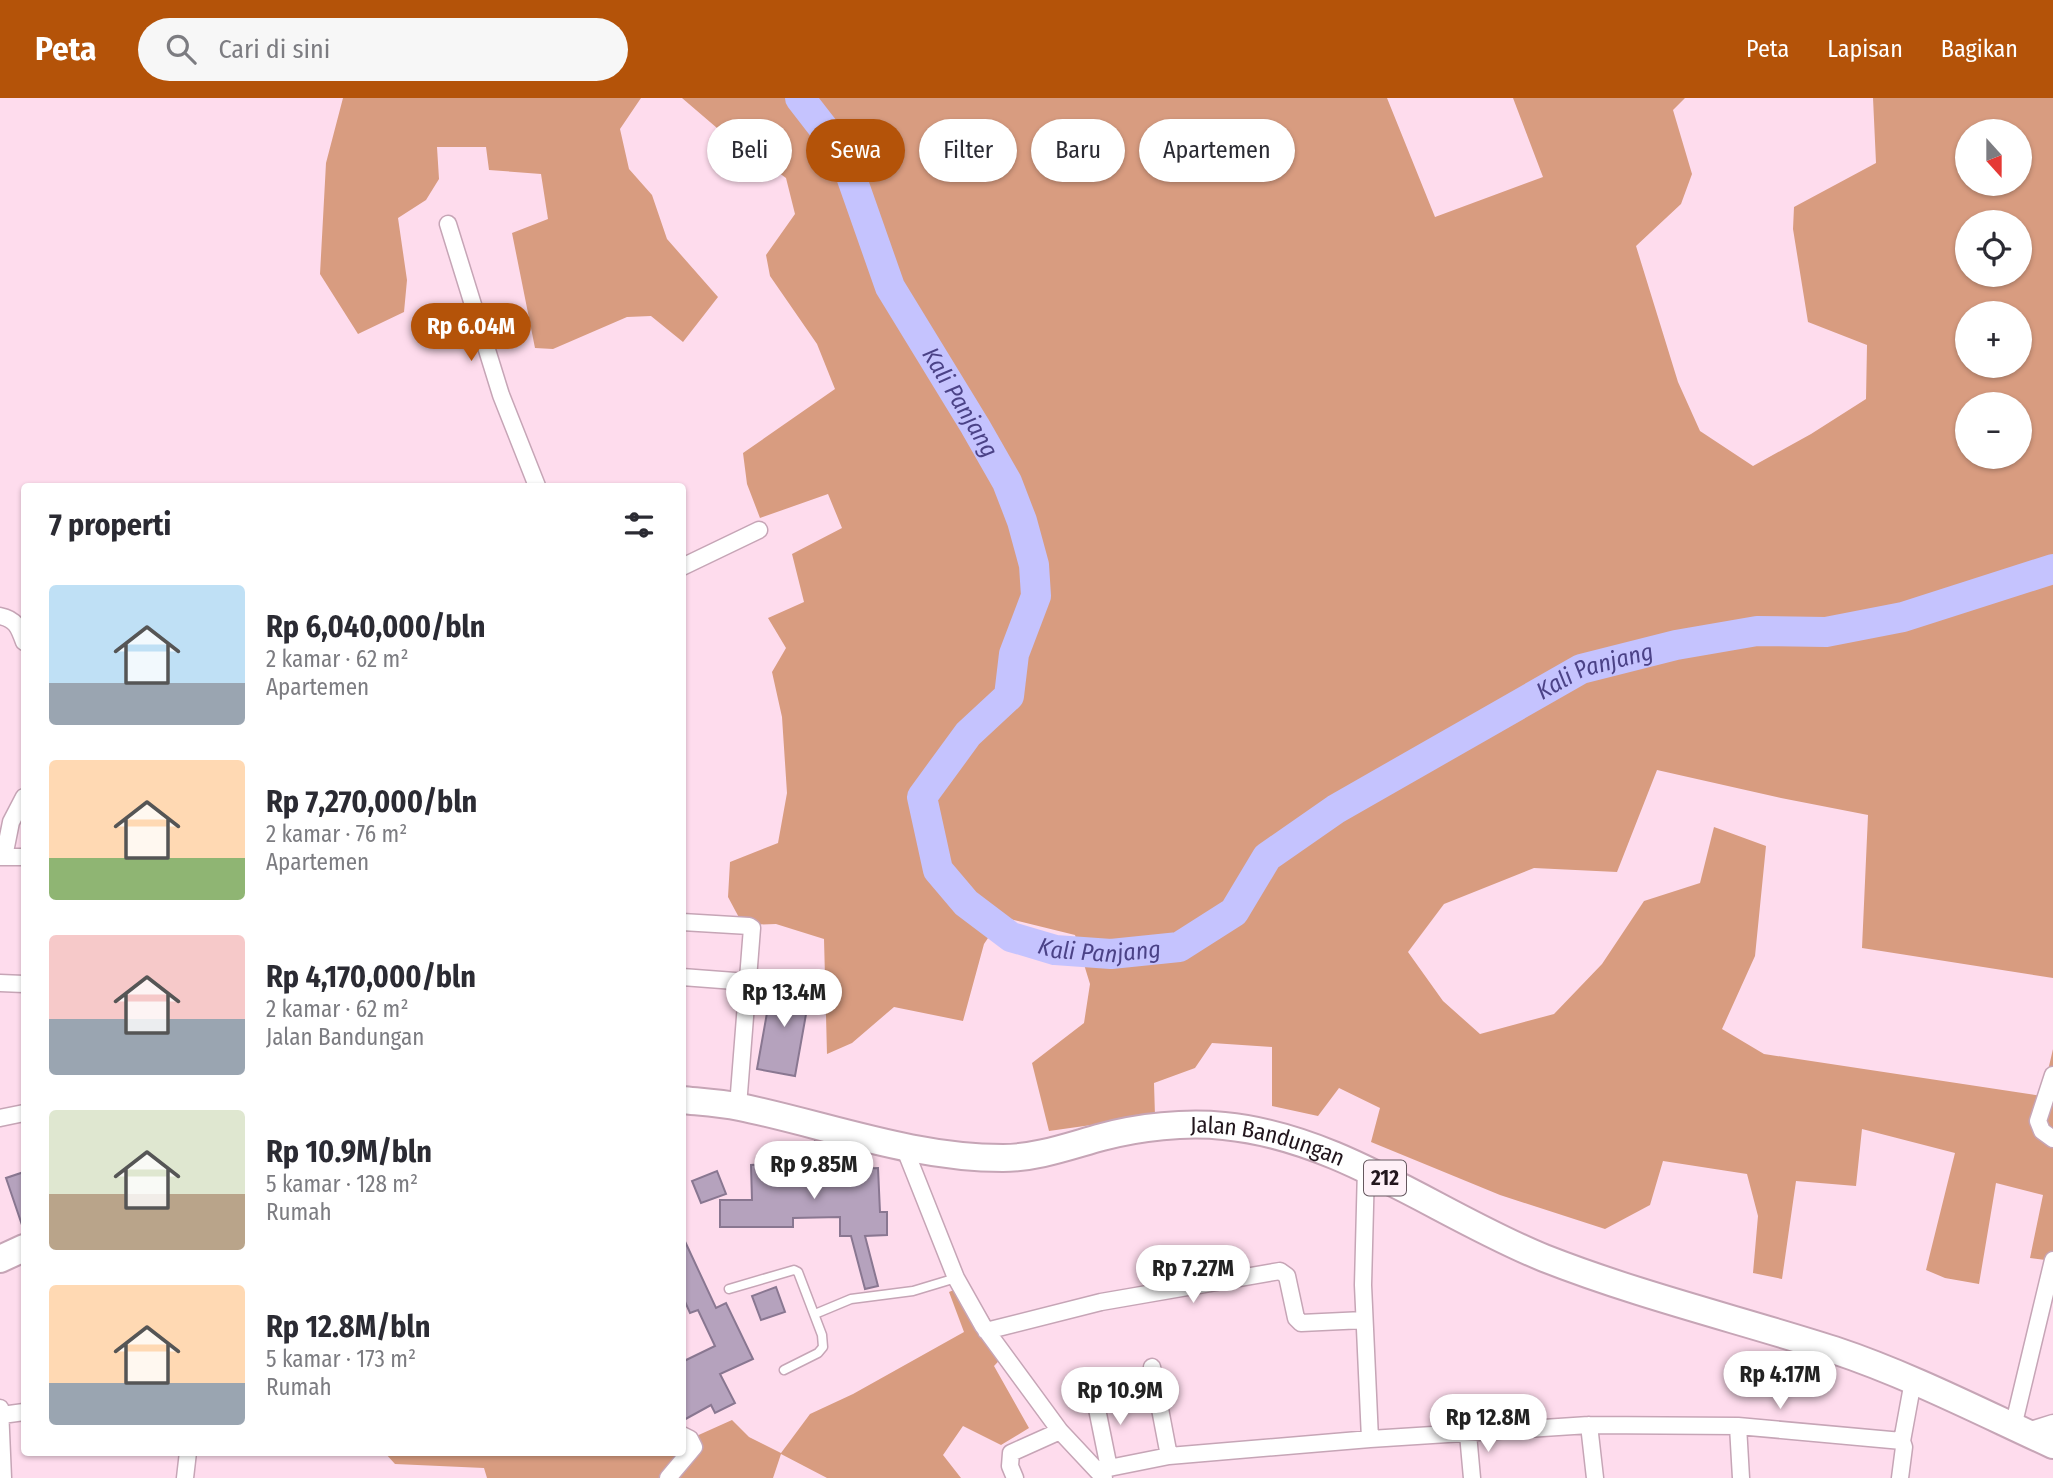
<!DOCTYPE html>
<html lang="id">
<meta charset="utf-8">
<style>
body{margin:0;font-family:"Fira Sans Condensed",sans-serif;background:#f7f7f7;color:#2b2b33;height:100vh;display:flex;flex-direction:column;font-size:26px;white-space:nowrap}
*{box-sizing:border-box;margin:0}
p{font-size:23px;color:#7c7c81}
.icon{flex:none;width:38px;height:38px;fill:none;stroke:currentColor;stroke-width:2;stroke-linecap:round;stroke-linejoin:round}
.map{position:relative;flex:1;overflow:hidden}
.side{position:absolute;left:21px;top:385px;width:665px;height:973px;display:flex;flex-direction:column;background:#fff;border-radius:7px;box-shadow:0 2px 5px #0004}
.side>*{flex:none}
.top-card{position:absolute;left:707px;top:21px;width:665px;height:63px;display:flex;gap:14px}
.needle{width:46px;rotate:159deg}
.tools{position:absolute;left:1955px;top:21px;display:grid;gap:14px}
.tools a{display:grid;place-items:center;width:77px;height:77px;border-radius:50%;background:#fff;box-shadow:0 2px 5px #0004;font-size:35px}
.price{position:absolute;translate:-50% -60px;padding:0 16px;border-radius:24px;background:#fff;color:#222;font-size:23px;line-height:46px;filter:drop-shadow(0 2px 4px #0008)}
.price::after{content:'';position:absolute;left:50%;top:42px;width:21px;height:16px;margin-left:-10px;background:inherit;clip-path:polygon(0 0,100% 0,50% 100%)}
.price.on{background:#b45309;color:#fff}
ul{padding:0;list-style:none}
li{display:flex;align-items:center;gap:21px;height:175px;padding:0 28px}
li span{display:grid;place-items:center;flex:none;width:196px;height:140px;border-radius:7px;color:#555}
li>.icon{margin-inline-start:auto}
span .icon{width:84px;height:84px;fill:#fffc;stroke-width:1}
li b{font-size:30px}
h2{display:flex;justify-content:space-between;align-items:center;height:84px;padding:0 28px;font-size:30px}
.chip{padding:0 24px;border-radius:32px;background:#fff;box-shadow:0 2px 5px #0004;font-size:24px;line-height:63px}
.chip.on{background:#b45309;color:#fff}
header{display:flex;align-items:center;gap:42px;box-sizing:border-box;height:98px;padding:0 35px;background:#b45309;color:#fff}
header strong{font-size:33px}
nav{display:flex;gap:38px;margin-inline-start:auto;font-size:24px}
.search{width:490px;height:63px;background:#f7f7f7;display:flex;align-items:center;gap:18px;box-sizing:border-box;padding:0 24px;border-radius:38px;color:#7c7c81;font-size:26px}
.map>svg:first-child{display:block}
.forest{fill:#d89c80;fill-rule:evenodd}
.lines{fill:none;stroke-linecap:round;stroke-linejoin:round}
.river{stroke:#c5c3fe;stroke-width:30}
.building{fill:#b5a2bd;stroke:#897791;stroke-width:2}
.lane-casing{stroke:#c6a5b6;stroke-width:11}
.street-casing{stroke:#c6a5b6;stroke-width:19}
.primary-casing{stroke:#c6a5b6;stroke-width:30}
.lane{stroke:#fff;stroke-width:8}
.street{stroke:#fff;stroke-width:16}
.primary{stroke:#fff;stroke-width:26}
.labels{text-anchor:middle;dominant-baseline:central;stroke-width:5;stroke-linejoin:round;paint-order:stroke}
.shield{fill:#fef0f7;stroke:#64575e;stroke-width:2}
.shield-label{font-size:21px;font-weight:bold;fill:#22161d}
.street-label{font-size:23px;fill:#22161d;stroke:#fef0f7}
.water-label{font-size:24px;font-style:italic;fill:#4b4287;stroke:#fef0f7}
</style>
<header>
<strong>Peta</strong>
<div class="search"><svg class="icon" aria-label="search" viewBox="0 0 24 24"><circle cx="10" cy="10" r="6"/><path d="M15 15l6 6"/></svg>Cari di sini</div>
<nav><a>Peta</a><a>Lapisan</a><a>Bagikan</a></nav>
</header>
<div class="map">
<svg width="2053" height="1380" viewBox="0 0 2053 1380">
<rect width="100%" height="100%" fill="#fedced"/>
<!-- forest -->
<path class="forest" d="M343,0H641L620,31L629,71L652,97L667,141L718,199L683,244L651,218L627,219L553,251L535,250L512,135L548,121L541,76L489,72L486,49H437L439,81L426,102L398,120L407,182L404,214L358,236L320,176L326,65Z
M682,0H1387L1435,119L1543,79L1513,0H1685L1673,12L1692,76L1681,106L1636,148L1678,284L1700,333L1753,368L1811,336L1866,301L1867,247L1808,224L1793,131L1794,109L1876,65L1873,0H2053V880L1862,850L1868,717L1781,700L1657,672L1617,774L1534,770L1444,806L1408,854L1443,903L1480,936L1554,916L1602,866L1644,803L1700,785L1714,729L1766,748L1755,858L1722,931L1764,956L2042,998L2053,951V1163L2030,1160L2043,1097L1996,1085L1979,1186L1945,1180L1926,1172L1955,1055L1862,1031L1856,1088L1796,1083L1782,1181L1753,1175L1758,1118L1747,1076L1663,1063L1650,1107L1605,1131L1500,1097L1371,1044L1380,1010L1339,990L1318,1018L1272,1008V949L1212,945L1195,970L1154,985L1155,1018L1049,1033L1032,965L1084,925L1090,886L1075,837L1002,819L984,846L963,923L894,909L852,945L827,956L824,841L776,826L743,827L728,799L730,764L778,745L787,695L782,619L772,574L786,550L768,520L804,504L792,456L842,430L828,396L760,420L747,386L743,355L835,291L817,246L770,178L766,157L795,116L786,80L717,30ZM1967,33H2020V86H1967ZM1967,124H2020V177H1967ZM1967,215H2020V268H1967ZM1967,306H2020V359H1967Z
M968,1186L1009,1252L994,1268L1029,1330L1001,1347L963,1328L943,1357L961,1380H827L781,1356L773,1380H487L484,1370L395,1366L385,1355L682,1354L683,1344L732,1322L749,1339L781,1355L810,1316L853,1296L964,1234L949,1194Z"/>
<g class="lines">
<!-- river -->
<path class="river" id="s1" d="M800,0L824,31L851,78L890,189L975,328L1007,384L1022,423L1034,467L1036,498L1014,556L1009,598L968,636L922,699L938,772L966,805L1011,839L1055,852L1111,856L1179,849L1234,814L1267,759L1336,711L1581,571L1676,547L1757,533L1826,534L1903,519L2053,471"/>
</g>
<!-- building -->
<path class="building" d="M781,879L802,881L800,903L808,905L795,978L757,971L770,898L779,900Z
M815,1043L834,1048L832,1072L878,1070L880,1114H887V1137L865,1138L878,1188L865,1191L851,1138H840V1119L793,1120V1129H720V1102H752L751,1067L766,1066L765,1060H779V1066L813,1064Z
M717,1073L726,1096L701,1105L692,1083Z
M24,1074V1127H22L6,1080Z
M682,1137L716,1210L726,1205L753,1261L720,1276L735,1305L715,1315L711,1307L682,1323V1264L715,1248L698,1212L690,1215L682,1197Z
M776,1189L785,1214L761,1222L752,1198Z"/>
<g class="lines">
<!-- lane casing -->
<g class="lane-casing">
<path id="lane" d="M729,1191L794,1172L798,1174L822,1237L823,1249L818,1255L784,1272
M815,1216L851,1201L913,1193L956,1180"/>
</g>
<!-- street casing -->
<g class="street-casing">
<path id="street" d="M448,126L501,297L537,388
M682,469L759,432
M0,518C16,521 19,530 24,544
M0,759H24
M4,759L11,724L24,699
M682,824L749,828L752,830L738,1008
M682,879L748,884
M0,885L24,886
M2053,977L2038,1023L2042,1033L2053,1041
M0,1020L24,1015
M897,1050L906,1054L956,1180L983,1228L1060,1333L1104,1380
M1366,1070L1363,1187L1370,1341L1589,1327L1738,1328L1902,1343L1904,1349L1900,1380
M986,1233L1101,1204L1280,1173L1287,1178L1296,1220L1301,1225L1364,1222
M1152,1269L1169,1358
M1094,1296L1109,1370
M0,1310L3,1380
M2,1317L24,1314
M1589,1327L1595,1380
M1738,1328L1741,1380
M2013,1329L2053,1162
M2024,1334L2053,1325
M1468,1336L1472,1380
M1902,1343L1913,1283
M1101,1377L1109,1370L1169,1358L1370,1341
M185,1380L188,1354
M668,1380L694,1349L690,1341L682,1337
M1015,1380L1010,1368L1011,1355L1060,1333"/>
</g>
<!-- primary casing -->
<g class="primary-casing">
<g id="primary">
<path id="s2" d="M682,1002C702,1004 721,1005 740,1009C827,1027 912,1060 1003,1060C1037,1060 1069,1048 1102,1039C1139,1029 1185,1024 1224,1028C1340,1039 1438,1117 1544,1160C1638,1197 1737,1221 1834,1252C1909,1277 1981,1314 2053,1347"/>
<path d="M0,1161L24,1150"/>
</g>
</g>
<!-- lane -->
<use href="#lane" class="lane"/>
<!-- street -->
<use href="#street" class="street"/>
<!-- primary -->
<use href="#primary" class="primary"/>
</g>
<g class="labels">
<!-- shield labels -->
<rect class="shield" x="1364" y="1062.5" width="42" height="35" rx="5"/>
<g class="shield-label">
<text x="1385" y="1080">212</text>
</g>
<!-- street labels -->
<g class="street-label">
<text stroke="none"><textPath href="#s2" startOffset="597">Jalan Bandungan</textPath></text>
</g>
<!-- water labels -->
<g class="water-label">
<text stroke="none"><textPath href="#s1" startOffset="346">Kali Panjang</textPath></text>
<text stroke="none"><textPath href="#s1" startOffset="1648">Kali Panjang</textPath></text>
<text stroke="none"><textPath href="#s1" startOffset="1060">Kali Panjang</textPath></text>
</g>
</g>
</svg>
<div class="tools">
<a><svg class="needle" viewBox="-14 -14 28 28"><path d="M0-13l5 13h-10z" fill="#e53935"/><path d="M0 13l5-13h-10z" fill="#7c7c81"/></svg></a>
<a><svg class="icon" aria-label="locate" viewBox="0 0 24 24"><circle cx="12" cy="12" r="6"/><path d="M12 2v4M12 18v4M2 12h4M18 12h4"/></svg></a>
<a>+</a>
<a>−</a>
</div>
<b class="price on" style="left:471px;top:265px">Rp 6.04M</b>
<b class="price" style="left:784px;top:931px">Rp 13.4M</b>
<b class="price" style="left:814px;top:1103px">Rp 9.85M</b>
<b class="price" style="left:1193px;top:1207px">Rp 7.27M</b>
<b class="price" style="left:1780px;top:1313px">Rp 4.17M</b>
<b class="price" style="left:1120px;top:1329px">Rp 10.9M</b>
<b class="price" style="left:1488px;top:1356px">Rp 12.8M</b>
<div class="top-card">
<a class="chip">Beli</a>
<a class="chip on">Sewa</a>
<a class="chip">Filter</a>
<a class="chip">Baru</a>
<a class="chip">Apartemen</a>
</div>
<section class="side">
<h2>7 properti<svg class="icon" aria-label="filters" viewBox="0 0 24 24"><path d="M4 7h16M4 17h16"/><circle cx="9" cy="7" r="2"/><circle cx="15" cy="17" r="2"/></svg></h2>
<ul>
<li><span style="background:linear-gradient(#bfe0f5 70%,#9aa5b1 0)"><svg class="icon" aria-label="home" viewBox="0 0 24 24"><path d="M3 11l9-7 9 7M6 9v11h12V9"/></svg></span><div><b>Rp 6,040,000/bln</b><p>2 kamar · 62 m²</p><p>Apartemen</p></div></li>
<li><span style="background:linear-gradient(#ffd9b3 70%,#8fb573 0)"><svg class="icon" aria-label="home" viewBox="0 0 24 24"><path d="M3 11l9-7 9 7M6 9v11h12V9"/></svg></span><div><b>Rp 7,270,000/bln</b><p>2 kamar · 76 m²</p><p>Apartemen</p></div></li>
<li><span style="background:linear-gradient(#f6c9c9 60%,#9aa5b1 0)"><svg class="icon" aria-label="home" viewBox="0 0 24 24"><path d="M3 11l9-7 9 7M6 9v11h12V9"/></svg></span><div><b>Rp 4,170,000/bln</b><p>2 kamar · 62 m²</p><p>Jalan Bandungan</p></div></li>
<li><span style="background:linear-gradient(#dfe7d0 60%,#b9a48a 0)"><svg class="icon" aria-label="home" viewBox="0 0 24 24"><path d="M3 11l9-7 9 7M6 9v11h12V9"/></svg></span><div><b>Rp 10.9M/bln</b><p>5 kamar · 128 m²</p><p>Rumah</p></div></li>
<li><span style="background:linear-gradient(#ffd9b3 70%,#9aa5b1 0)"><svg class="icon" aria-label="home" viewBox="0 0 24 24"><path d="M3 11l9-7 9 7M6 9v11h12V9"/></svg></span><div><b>Rp 12.8M/bln</b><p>5 kamar · 173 m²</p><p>Rumah</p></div></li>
</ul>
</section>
</div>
